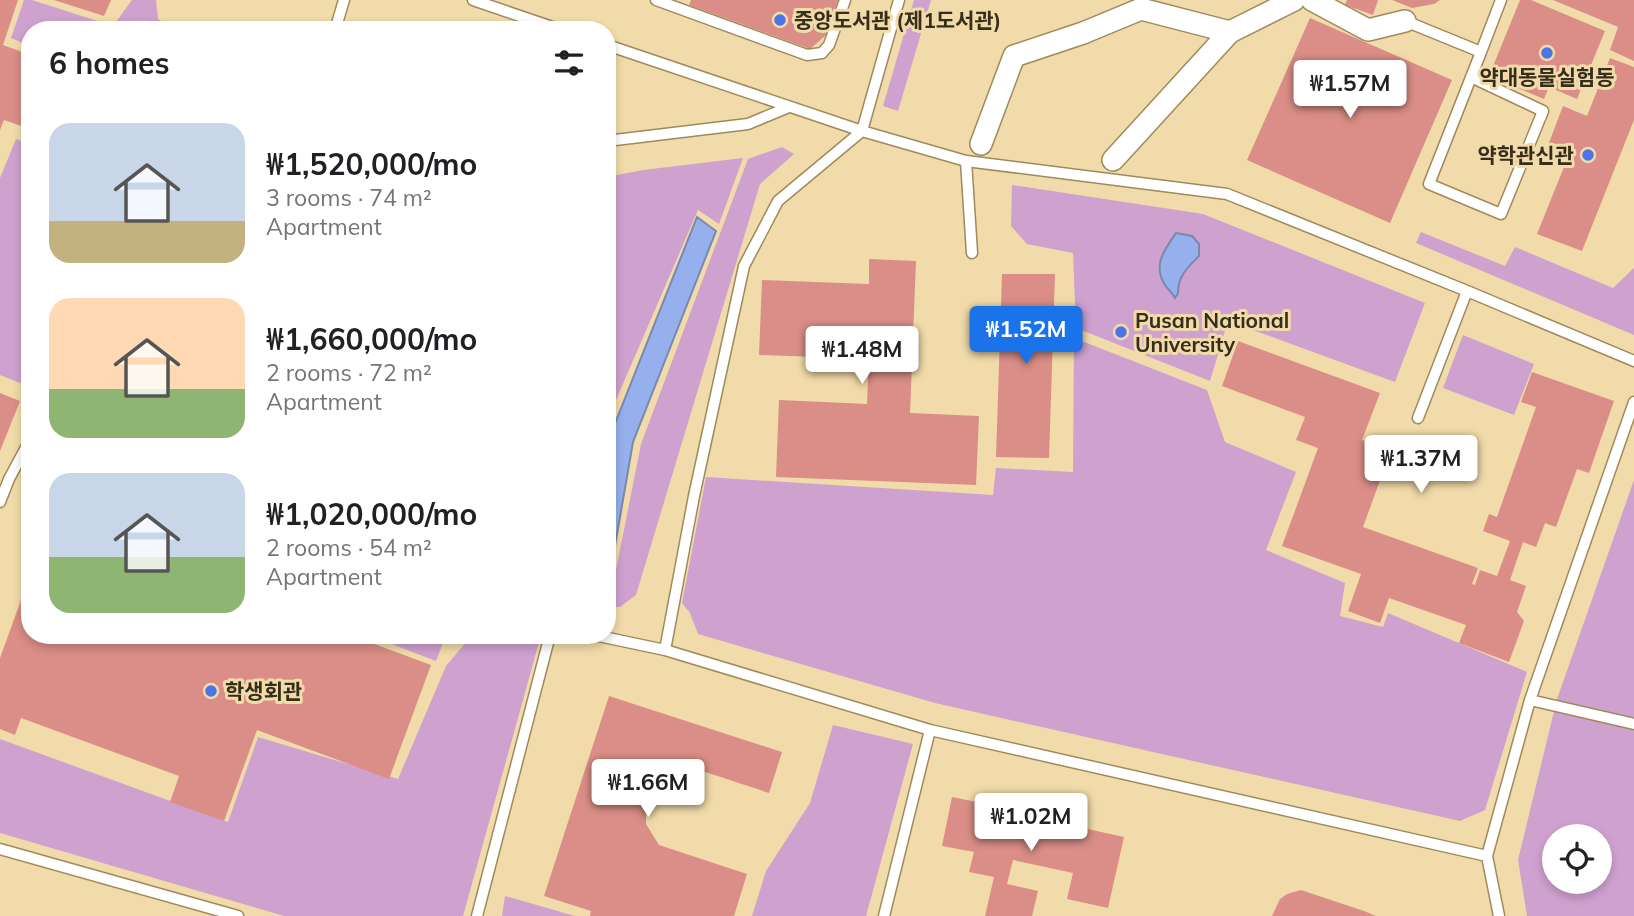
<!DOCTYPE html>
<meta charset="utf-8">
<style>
body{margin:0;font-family:Mulish,"Noto Sans KR",sans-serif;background:#f6f6f6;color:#202124;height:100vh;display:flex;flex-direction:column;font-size:26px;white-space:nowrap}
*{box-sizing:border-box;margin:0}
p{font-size:23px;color:#757577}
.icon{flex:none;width:38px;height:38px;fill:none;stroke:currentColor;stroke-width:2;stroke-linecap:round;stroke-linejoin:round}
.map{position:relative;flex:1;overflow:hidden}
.drawer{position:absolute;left:21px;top:21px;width:595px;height:623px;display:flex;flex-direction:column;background:#fff;border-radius:28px;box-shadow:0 4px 10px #0003}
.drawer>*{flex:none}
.buttons{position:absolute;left:1542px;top:824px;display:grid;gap:14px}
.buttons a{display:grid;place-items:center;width:70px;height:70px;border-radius:50%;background:#fff;box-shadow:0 4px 10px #0003;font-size:35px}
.price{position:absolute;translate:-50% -60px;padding:0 16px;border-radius:7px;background:#fff;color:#222;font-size:23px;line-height:46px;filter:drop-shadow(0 2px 4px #0008)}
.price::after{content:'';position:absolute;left:50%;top:42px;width:21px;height:16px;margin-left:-10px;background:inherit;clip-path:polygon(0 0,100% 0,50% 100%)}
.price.on{background:#1a73e8;color:#fff}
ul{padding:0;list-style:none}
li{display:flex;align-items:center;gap:21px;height:175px;padding:0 28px}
li span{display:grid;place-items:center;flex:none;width:196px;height:140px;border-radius:21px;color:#555}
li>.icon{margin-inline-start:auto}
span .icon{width:84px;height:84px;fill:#fffc;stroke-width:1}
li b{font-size:30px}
h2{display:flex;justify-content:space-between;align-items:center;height:84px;padding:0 28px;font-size:30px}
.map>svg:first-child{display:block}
.green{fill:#cfa1cf;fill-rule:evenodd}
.water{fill:#96b0ee;stroke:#7989ae;stroke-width:2}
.building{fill:#da8e87}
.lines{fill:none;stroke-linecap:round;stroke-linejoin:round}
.lane-casing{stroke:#9f8a5b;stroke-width:13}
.street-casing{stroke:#9f8a5b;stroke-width:24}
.lane{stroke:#fff;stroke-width:10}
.street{stroke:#fff;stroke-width:21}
.poi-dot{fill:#4b74e7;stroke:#f2dbaa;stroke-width:2.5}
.labels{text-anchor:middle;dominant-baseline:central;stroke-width:6;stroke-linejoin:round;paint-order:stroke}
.poi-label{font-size:21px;font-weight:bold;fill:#362d1a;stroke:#f2dbaa;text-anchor:start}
</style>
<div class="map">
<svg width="1634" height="916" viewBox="0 0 1634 916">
<rect width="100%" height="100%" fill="#f2dbaa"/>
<!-- green -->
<path class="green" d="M24,0H32L113,26L132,0H156L158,19L173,30H30V46L11,38Z
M914,0H931L898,111L883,106Z
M16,139L30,144V387L0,375V178Z
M782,147L794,154L760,184L636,595L620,607H607V568L616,570L641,444L748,159Z
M743,158L719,224L698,210L607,421V177L643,170Z
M1012,185L1203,214L1425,303L1395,382L1228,321L1210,381L1076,328L1073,253L1027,244L1011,226Z
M1421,232L1505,266L1515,247L1613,288L1634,268V335L1416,243Z
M1463,335L1534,364L1514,415L1443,388Z
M1074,338L1207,390L1225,442L1296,472L1266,550L1345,583L1340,616L1383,627L1388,613L1527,672L1485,810L1460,821L935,703L698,634L690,613L682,603L706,477L993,495L996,468L1073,472Z
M1634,480V916H1527L1518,860L1557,699ZM1554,836H1600V882H1554Z
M368,635H446L436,661Z
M472,635H541L463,916H284L0,833V739L228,822L258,737L398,779L446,666Z
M833,725L913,744L866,916H752L766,871L810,803Z
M505,896L575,916H502Z"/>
<!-- water -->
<path class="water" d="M697,217L716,231L633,442L612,563L607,561V449L610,436Z
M1176,233L1192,236L1199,244V256C1187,268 1178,276 1178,293L1175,298C1172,292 1168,290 1165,285C1152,265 1165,249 1176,233Z"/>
<!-- building -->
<path class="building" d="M0,0H18L3,45L30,55V129L4,120L0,130Z
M54,0H111L104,16Z
M691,0H838L826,35L810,49L689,5Z
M1347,0H1378L1373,15L1345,5Z
M1392,0H1440L1434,4L1412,8Z
M1520,0H1531L1605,31L1577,99L1549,87L1544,99L1489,76Z
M1553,0H1634V61L1610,50L1618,27Z
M1310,18L1452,80L1390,223L1247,160Z
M1610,58L1634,67V120L1582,251L1537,234L1566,162L1547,148L1563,106L1587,116Z
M869,259L916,261L910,413L979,416L976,485L776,477L779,400L867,404L870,329H847L846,358L759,355L762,280L869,284Z
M1002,274H1055L1049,458L996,457Z
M1238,341L1380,393L1362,440L1377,445L1372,459L1386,464L1363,527L1478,568L1472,584L1475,585L1480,570L1497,576L1510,541L1483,531L1489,514L1497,517L1536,407L1521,402L1532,372L1614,401L1589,473L1577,469L1556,527L1545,523L1536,547L1523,542L1510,580L1526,586L1517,612L1524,621L1509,662L1459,643L1466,625L1389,598L1380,623L1348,611L1361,574L1282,546L1318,448L1296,440L1305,417L1222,386Z
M0,393L20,401L0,451Z
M29,578L30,635H350L431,665L389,779L257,730L224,821L170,802L179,776L21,718L15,735L0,729V658Z
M609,696L782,752L769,793L684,765L661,775L646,798V824L659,845L747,874L734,916H590L591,911L544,896Z
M988,795L1017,802L1015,813L1124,837L1108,908L1067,899L1073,873L1013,860L1007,884L1038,891L1032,916H985L994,877L969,872L974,852L942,846L952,797L986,804Z
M1301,890L1364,911L1376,916H1272L1280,899L1287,894Z"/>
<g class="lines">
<!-- lane casing -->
<g class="lane-casing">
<path id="lane" d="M473,0L561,30
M656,0L807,55L822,53L829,45L845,0
M1405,21L1481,52L1429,184L1501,214L1543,111L1471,77
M335,30L344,0
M607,45L862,131L899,0
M1481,52L1501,0
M615,140L748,124L789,107
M966,161L972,253
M1418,418L1467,291
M0,502L9,479L30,440
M594,635L665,650L930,730L1487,856L1530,700L1634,402
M665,650L694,496L744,266L778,201L862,131L966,161L1227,194L1467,291L1634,361
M1530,700L1634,724
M0,849L238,916
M1487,856L1499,916
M477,916L550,635
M884,916L930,730"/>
</g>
<!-- street casing -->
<g class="street-casing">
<path id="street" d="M1312,0L1368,30L1405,21
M981,144L1014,56L1083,33L1141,9L1230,32
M1113,160L1230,32L1294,0"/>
</g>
<!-- lane -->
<use href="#lane" class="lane"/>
<!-- street -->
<use href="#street" class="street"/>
</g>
<!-- markers -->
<g class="poi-dot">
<circle cx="780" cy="20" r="7"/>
<circle cx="1547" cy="53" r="7"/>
<circle cx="1588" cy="155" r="7"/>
<circle cx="1121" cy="332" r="7"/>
<circle cx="211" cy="691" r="7"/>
</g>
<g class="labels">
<!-- poi labels -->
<g class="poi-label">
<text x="794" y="20">중앙도서관 (제1도서관)</text>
<text x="1547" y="77" text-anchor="middle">약대동물실험동</text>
<text x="1574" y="155" text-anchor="end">약학관신관</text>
<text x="1135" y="320">Pusan National<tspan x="1135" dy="24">University</tspan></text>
<text x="225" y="691">학생회관</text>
</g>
</g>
</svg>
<div class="buttons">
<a><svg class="icon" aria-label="locate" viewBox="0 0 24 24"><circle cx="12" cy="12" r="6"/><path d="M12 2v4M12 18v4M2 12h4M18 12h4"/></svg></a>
</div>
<b class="price" style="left:1350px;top:120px">₩1.57M</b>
<b class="price on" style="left:1026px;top:366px">₩1.52M</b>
<b class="price" style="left:862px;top:386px">₩1.48M</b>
<b class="price" style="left:1421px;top:495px">₩1.37M</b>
<b class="price" style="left:648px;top:819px">₩1.66M</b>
<b class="price" style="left:1031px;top:853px">₩1.02M</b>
<section class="drawer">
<h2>6 homes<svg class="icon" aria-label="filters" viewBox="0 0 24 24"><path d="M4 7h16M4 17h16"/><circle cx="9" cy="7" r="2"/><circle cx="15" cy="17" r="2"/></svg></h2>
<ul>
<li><span style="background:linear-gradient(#c9d6e8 70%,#c2b280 0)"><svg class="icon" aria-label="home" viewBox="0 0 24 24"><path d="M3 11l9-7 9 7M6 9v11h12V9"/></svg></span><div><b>₩1,520,000/mo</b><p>3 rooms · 74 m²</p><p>Apartment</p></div></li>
<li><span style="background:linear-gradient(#ffd9b3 65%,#8fb573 0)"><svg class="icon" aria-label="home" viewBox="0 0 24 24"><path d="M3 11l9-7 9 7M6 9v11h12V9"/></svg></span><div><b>₩1,660,000/mo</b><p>2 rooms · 72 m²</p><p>Apartment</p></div></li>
<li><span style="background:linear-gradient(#c9d6e8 60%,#8fb573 0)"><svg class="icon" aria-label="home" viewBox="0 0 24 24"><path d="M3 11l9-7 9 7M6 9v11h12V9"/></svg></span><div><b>₩1,020,000/mo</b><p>2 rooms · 54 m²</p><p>Apartment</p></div></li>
</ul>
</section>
</div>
